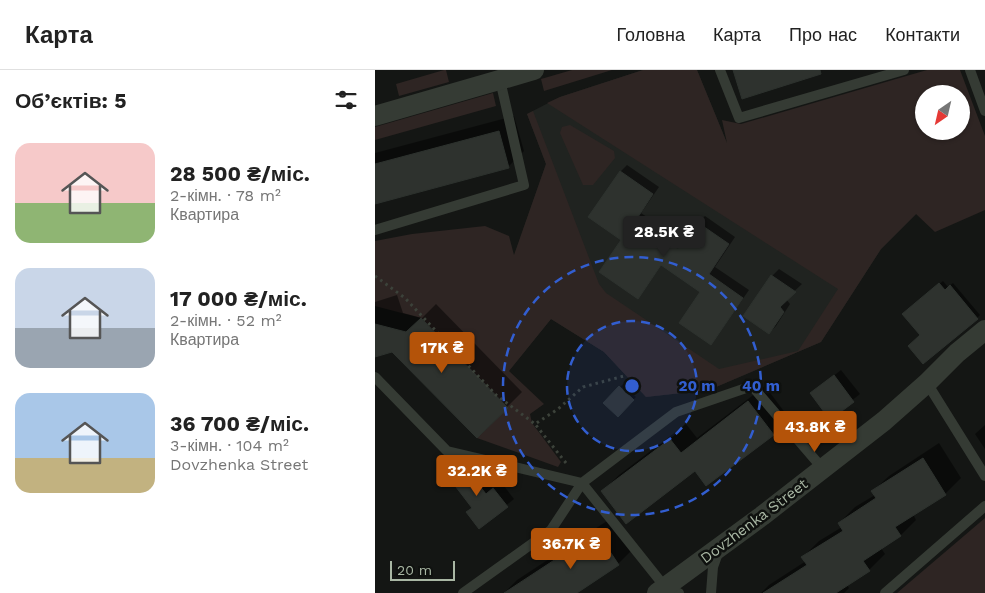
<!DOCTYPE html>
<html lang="uk">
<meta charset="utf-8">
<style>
body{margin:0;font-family:"Work Sans",sans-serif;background:#f2f2f2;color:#222;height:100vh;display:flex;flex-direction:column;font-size:19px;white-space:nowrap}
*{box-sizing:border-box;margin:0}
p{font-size:16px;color:#767676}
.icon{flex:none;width:28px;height:28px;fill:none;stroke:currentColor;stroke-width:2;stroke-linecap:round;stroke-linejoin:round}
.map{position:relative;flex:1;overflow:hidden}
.drawer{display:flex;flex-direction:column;background:#fff;width:375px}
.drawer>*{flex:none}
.needle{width:32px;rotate:214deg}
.buttons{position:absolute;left:540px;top:15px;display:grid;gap:10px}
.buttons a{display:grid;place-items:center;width:55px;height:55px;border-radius:50%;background:#fff;box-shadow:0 1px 4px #0004;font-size:25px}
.scale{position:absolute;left:15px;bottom:12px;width:65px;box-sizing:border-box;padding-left:5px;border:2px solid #a9b7a4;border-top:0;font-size:14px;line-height:18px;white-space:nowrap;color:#a9b7a4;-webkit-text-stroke:4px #0f110f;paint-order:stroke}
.price{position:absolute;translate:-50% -42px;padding:0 11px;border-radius:5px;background:#b45309;color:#fff;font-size:16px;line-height:32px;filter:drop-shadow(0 1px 2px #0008)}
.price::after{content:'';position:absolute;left:50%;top:30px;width:15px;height:11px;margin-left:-8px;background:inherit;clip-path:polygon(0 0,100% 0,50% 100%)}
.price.current{background:#222;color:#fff}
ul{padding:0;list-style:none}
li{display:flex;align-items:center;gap:15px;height:125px;padding:0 15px}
li span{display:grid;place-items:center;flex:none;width:140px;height:100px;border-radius:15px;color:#555}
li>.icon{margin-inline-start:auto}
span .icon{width:60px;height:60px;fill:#fffc;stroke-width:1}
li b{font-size:21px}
h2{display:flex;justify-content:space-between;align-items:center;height:60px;padding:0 15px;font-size:21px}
header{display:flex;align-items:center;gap:30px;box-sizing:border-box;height:70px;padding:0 25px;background:#fff;border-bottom:1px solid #e0e0e0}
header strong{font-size:24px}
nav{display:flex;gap:28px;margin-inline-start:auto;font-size:18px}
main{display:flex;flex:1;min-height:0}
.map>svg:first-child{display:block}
.built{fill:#202320}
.green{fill:#2e2523;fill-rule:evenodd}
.shadow{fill:#0007}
.building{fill:#2e322e;stroke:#2d322e}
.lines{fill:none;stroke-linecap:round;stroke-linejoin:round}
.path{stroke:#3c423a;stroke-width:3;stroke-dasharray:2.5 4;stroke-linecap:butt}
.lane{stroke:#353b34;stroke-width:10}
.street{stroke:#353b34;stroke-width:20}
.ring{fill:none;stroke:#325ed0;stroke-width:2.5;stroke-dasharray:9 6}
.labels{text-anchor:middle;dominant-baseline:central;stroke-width:5;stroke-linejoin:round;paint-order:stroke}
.street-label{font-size:15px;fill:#a9b7a4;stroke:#0f110f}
.centre{fill:#325ed0;stroke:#0f110f;stroke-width:2.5}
.ring-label{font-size:15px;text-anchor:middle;font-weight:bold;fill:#325ed0;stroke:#0f110f;stroke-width:5;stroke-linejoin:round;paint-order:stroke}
</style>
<header>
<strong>Карта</strong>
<nav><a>Головна</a><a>Карта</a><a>Про нас</a><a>Контакти</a></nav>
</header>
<main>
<section class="drawer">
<h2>Об’єктів: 5<svg class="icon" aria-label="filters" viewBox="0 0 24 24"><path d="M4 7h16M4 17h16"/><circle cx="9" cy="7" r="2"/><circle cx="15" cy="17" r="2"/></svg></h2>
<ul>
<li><span style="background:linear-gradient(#f6c9c9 60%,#8fb573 0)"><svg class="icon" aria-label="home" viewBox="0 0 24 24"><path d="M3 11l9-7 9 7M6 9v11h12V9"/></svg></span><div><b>28 500 ₴/міс.</b><p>2-кімн. · 78 m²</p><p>Квартира</p></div></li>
<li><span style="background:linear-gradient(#c9d6e8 60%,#9aa5b1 0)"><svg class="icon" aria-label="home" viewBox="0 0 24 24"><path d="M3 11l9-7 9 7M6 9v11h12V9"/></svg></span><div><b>17 000 ₴/міс.</b><p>2-кімн. · 52 m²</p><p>Квартира</p></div></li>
<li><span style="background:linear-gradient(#a9c7e8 65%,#c2b280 0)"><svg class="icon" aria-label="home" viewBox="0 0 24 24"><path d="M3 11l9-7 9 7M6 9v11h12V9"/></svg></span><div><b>36 700 ₴/міс.</b><p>3-кімн. · 104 m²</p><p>Dovzhenka Street</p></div></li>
</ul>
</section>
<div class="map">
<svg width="610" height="523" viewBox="0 0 610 523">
<rect width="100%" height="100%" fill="#141614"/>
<!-- built -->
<path class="built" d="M268,0H322L354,78L549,61L586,99L506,179L446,272L334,320L271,327L229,282L176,249L120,318L139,186L171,94L152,44L185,27Z"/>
<!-- green -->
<path class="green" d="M69,0H71L74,12L24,26L21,14Z
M197,0H237L169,21L166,9Z
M268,0H322L352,73L347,50L366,54L552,0H585L610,66V140L560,162L541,144L506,179L446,272L334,320L271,327L229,282L176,249L134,301L169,334L155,344L157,353L186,392L183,397L102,368L133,338L46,248L0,236V171L37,164L110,156L134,166L139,185L171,94L152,44L158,41L224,214L231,223L344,299L423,281L463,219L172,33L185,27ZM549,24H586V61H549Z
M118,23L121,36L0,70V57Z
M195,55L239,81L240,88L218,115H208L185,63L187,57Z
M610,448V523H522Z"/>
<!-- shadow -->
<path class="shadow" d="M139,46L149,81L133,97L0,133V83Z
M252,95L284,117L266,143L309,172L323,152L330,146L360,167L340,197L374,220L342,266L336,273L327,221L287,194L269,220L263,227L248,170L245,102Z
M404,199L427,214L411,229L415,234L401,256L394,263L370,246L397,206Z
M568,211L573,217L578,213L605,245L602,248L547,265L532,241Z
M22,225L28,243L47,248L61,234L147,322L102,367L18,280L0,286V232Z
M466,300L485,324L455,348L437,323Z
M248,314L261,327L243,345L230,333Z
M390,316L414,348L398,364L321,400L228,421L244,405L311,354L322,368Z
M610,355V379L600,364Z
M564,373L586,408L570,424L538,444L541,450L525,466L506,478L510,484L494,500L472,515L474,518L469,523H386L394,515L431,491L428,487L444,471L467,457L464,453L480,437L500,425L498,421L514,406Z
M94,386L118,418L126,412L139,429L105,457L98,437L79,398Z
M238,447L259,478L243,494L200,523H129L142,510Z"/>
<!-- building -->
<path class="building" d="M358,0H445L446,4L367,29Z
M124,61L134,98L0,134V94Z
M245,101L278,124L261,150L303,179L322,152L354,174L334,204L368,228L336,275L304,253L325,222L286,195L263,229L224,202L246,170L213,147Z
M396,205L421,222L405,237L409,242L394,264L368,246Z
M564,213L570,220L575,215L603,249L548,294L533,276L545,265L527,244Z
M46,248L133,338L102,368L17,282L0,287V254L31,262Z
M459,305L479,332L455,350L435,323Z
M244,316L259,330L243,347L228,333Z
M373,331L399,365L331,416L320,401L251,454L226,421L295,369L306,383Z
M548,388L571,425L520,457L526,466L488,491L495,501L461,523H388L432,495L426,487L468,461L463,453L501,428L496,421Z
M86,392L111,424L118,418L133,437L104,459L91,442L97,438L71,404Z
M222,462L244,495L202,523H129Z"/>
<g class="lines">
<!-- path -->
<path class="path" d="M0,206L30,228L121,325L160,354
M191,393L160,354L183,339L208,317L249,306"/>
<!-- lane -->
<path class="lane" d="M345,0L364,48L529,0
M595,0L610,41
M0,160L149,115L125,10
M0,307L72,381L207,413L176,460L88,523
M552,313L610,406
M304,523L290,517L207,413L301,342L377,316L448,399
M336,523L338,497L343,483
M510,523L610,436"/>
<!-- street -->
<path class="street" d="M0,46L159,0
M282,523L387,446L509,351L552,313L582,283L610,260"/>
</g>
<!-- distance rings -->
<circle cx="257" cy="316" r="65" fill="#325ed0" fill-opacity=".12"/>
<g class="ring">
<circle cx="257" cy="316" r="65"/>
<circle cx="257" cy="316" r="129"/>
</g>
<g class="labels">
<!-- street labels -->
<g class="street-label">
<text transform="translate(379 451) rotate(-37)">Dovzhenka Street</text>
</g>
</g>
<circle cx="257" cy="316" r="8" class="centre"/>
<g class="ring-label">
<text x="322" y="321">20 m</text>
<text x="386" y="321">40 m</text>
</g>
</svg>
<div class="buttons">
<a><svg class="needle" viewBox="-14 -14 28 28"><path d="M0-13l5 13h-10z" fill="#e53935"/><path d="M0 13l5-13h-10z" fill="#767676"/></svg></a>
</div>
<div class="scale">20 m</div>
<b class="price current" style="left:289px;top:188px">28.5K ₴</b>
<b class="price" style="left:67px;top:304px">17K ₴</b>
<b class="price" style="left:440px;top:383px">43.8K ₴</b>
<b class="price" style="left:102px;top:427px">32.2K ₴</b>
<b class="price" style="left:196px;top:500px">36.7K ₴</b>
</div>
</main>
